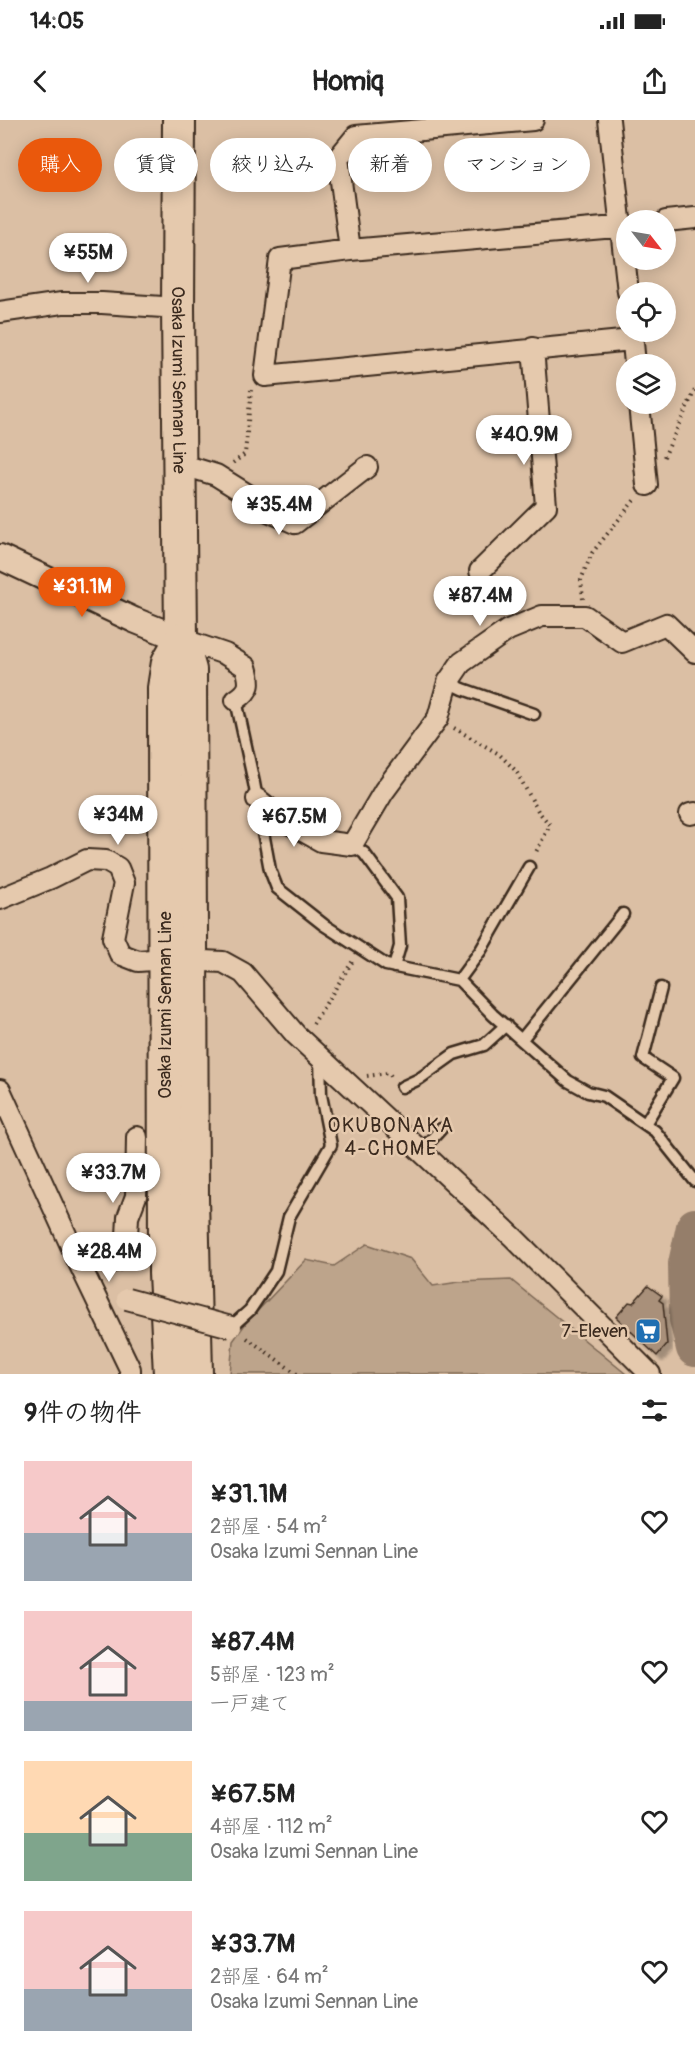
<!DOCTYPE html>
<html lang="ja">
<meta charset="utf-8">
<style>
body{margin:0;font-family:Pangolin,"Klee One",sans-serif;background:#f6f6f6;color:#222;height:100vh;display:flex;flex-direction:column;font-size:22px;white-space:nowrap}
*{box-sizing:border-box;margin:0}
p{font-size:20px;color:#767676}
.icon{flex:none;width:33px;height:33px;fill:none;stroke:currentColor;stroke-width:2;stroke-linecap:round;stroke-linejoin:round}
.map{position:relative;height:1254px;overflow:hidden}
.sheet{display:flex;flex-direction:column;background:#fff;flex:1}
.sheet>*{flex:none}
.banner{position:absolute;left:18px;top:18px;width:660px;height:54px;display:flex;gap:12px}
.needle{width:39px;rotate:121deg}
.fabs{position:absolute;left:616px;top:90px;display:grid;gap:12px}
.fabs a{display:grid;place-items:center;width:60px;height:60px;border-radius:50%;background:#fff;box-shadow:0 3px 15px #0003;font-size:30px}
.price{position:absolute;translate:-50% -51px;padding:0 14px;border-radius:21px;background:#fff;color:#222;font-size:20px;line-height:39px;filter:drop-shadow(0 2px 3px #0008)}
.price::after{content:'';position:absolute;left:50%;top:36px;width:18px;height:14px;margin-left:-9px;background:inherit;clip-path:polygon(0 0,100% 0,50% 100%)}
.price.on{background:#ea580c;color:#fff}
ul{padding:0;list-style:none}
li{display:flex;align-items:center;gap:18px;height:150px;padding:0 24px}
li span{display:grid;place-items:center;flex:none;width:168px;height:120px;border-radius:0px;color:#555}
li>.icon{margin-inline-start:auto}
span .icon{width:72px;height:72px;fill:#fffc;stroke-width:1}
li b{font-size:26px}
h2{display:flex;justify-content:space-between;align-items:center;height:72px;padding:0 24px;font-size:26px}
.pill{padding:0 21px;border-radius:27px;background:#fff;box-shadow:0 3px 15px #0003;font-size:21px;line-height:54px}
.pill.on{background:#ea580c;color:#fff}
.status{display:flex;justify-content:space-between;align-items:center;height:42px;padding:0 30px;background:#fff;direction:ltr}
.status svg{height:16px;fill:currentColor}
header{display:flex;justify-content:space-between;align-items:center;height:78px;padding:0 24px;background:#fff;font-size:27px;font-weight:700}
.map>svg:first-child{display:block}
.green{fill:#bda48b;stroke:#7c6754;stroke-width:1.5}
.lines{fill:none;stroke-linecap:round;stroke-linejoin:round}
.river{stroke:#957e6a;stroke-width:38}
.building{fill:#a9907a;stroke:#3b2a1e;stroke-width:1.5;filter:url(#shadow)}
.service-casing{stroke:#3b2a1e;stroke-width:15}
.minor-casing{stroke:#3b2a1e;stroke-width:24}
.tertiary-casing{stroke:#3b2a1e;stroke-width:28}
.primary-casing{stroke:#3b2a1e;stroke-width:36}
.path{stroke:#3b2a1e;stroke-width:4;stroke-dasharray:1.5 4.5;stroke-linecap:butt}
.service{stroke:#e5c9ad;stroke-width:10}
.minor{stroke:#e5c9ad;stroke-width:20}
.tertiary{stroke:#e5c9ad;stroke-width:24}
.primary{stroke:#e5c9ad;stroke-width:32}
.minor-bridge-casing{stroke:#3b2a1e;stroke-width:24;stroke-linecap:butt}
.minor-bridge{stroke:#e5c9ad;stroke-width:20}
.labels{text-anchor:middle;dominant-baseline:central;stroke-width:5;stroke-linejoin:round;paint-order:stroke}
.street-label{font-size:18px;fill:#3b2a1e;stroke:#e5c9ad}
.poi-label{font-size:18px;fill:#3b2a1e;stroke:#e5c9ad;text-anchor:end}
.neighbourhood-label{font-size:20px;letter-spacing:1.5px;fill:#3b2a1e;stroke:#e5c9ad}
</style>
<div class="status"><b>14:05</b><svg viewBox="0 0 49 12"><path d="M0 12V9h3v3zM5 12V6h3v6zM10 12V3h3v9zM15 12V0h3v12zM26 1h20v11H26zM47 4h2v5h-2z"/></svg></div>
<header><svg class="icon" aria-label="back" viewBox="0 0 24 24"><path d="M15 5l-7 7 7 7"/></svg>Homiq<svg class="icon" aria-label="share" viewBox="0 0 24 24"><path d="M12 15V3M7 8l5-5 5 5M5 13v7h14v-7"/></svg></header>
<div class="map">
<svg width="695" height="1254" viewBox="0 0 695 1254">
<defs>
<filter id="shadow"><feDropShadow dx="5.5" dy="5.5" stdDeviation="1.5" flood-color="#0004"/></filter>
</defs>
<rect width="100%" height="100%" fill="#dbbfa4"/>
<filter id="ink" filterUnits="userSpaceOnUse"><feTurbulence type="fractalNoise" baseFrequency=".0167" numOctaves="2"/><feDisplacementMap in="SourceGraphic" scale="12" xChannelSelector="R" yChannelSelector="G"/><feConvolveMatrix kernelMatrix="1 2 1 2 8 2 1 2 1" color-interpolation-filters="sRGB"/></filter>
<g filter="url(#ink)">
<!-- green -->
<path class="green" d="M367,1124L411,1139L433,1166L459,1162L511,1160L626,1254H230L233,1221L246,1203L306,1140L334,1146Z"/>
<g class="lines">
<!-- river -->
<path class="river" d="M695,1107L687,1144L688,1199L695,1228"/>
</g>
<!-- building -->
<path class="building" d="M648,1166L662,1176L659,1180L663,1183L667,1224L657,1236L616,1197L629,1182L633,1183Z"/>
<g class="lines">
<!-- service casing -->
<g class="service-casing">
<path id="service" d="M448,562L463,569L534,594
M236,580L254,663L270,750L277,768L324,805L386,845L459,860L493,895L568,961L588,972L604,976L655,1011L695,1061
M352,725L364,733L397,778L400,826L394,847
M459,860L481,830L529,747
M522,919L623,794
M402,967L419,959L454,934L484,925L506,905
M645,1004L673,958L643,938L661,868
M421,1031L441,1009
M231,1207L250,1190L276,1151L289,1097L331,1025L321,975L320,937"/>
</g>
<!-- minor casing -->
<g class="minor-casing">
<path id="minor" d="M609,0L628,172
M666,101L695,98
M627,106L350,130L280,139L265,256L632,220
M350,130L338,38L356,16L533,0
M0,192L62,183H102L178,188
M632,212L635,244
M639,284L647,365
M180,344L216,355L248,375L257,386L295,403L367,347
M480,451L546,386L533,228
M181,519L225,534L246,547C251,564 251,570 236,580
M257,679L285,701L321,721L352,725L384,671L438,598L448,562L461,543L508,510L542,496H585L622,522L666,504L695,532
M690,694L695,693
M0,779L51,758L87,740L106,741L118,748L124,763L113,818L120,834L138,841L165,839L223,842L243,853L296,915L513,1117L650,1254
M0,970L78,1141L130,1249V1254
M78,1141H115L126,1135L128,1097L136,1076L137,1017"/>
</g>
<!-- tertiary casing -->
<g class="tertiary-casing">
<path id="tertiary" d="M0,437L134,500L181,519"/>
</g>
<!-- primary casing -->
<g class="primary-casing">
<g id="primary">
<path id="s1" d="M179,0L178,188L181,519L190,550L192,1077L196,1254"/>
<path d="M170,1254L165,1153L164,568L168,542L181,519"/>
</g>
</g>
<!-- path -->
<path class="path" d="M664,337L695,270
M233,343L245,334L251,270
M583,479L581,460L592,433L636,378
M454,608L499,634L516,651L538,691L550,705L535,734
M313,904L354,839
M367,956L388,953L393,958
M247,1218L297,1254"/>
<!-- service -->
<use href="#service" class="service"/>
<!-- minor -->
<use href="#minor" class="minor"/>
<!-- tertiary -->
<use href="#tertiary" class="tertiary"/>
<!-- primary -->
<use href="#primary" class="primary"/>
<!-- minor-bridge casing -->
<g class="minor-bridge-casing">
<path id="minor-bridge" d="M127,1179L231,1207"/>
</g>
<!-- minor-bridge -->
<use href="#minor-bridge" class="minor-bridge"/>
</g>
</g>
<!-- icons -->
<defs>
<g id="supermarket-square" transform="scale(1.35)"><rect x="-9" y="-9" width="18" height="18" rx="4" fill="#1f6fb2" stroke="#e5c9ad"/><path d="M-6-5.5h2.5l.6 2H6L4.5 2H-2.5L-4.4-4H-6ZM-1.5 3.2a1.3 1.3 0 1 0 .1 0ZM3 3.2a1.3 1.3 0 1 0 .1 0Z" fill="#fff"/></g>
</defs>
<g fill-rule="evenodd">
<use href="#supermarket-square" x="648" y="1211"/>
</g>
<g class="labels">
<!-- street labels -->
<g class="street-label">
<text stroke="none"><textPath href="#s1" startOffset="260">Osaka Izumi Sennan Line</textPath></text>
<text transform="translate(165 885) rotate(-90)">Osaka Izumi Sennan Line</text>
</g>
<!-- poi labels -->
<g class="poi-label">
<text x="628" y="1211">7-Eleven</text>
</g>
<!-- neighbourhood labels -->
<g class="neighbourhood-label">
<text x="391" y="1005">OKUBONAKA<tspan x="391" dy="23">4-CHOME</tspan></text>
</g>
</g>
</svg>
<div class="fabs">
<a><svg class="needle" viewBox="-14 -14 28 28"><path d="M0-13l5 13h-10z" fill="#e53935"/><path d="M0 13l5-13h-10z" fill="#767676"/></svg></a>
<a><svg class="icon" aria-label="locate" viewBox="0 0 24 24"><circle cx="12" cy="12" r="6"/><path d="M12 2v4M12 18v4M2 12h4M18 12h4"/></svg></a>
<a><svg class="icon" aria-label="layers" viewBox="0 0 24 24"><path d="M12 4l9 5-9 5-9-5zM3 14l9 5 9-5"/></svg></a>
</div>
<b class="price" style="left:88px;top:164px">¥55M</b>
<b class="price" style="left:524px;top:346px">¥40.9M</b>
<b class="price" style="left:279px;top:416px">¥35.4M</b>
<b class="price on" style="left:82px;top:498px">¥31.1M</b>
<b class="price" style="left:480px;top:507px">¥87.4M</b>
<b class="price" style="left:118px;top:726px">¥34M</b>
<b class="price" style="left:294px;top:728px">¥67.5M</b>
<b class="price" style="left:113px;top:1084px">¥33.7M</b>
<b class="price" style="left:109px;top:1163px">¥28.4M</b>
<div class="banner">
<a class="pill on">購入</a>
<a class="pill">賃貸</a>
<a class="pill">絞り込み</a>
<a class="pill">新着</a>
<a class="pill">マンション</a>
</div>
</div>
<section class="sheet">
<h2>9件の物件<svg class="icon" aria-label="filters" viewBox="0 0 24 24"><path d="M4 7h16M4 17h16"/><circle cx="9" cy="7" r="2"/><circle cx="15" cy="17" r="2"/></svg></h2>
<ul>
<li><span style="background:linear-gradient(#f6c9c9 60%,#9aa5b1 0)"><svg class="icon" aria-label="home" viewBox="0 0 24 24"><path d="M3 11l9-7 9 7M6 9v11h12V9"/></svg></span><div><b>¥31.1M</b><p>2部屋 · 54 m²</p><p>Osaka Izumi Sennan Line</p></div><svg class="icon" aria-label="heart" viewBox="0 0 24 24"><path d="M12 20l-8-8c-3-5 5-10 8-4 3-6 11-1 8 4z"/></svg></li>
<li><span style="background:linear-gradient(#f6c9c9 75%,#9aa5b1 0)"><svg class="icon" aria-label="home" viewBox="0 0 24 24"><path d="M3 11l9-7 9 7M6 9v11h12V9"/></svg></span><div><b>¥87.4M</b><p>5部屋 · 123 m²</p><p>一戸建て</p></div><svg class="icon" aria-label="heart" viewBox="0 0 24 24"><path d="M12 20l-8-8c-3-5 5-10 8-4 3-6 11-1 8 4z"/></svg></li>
<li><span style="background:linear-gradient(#ffd9b3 60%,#7fa58c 0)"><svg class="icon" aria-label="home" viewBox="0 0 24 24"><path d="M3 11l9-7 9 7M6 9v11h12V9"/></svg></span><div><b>¥67.5M</b><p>4部屋 · 112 m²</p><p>Osaka Izumi Sennan Line</p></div><svg class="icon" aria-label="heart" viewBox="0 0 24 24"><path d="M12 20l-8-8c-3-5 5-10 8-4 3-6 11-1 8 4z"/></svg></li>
<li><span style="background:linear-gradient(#f6c9c9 65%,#9aa5b1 0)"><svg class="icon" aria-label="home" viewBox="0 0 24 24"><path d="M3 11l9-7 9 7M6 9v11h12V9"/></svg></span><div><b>¥33.7M</b><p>2部屋 · 64 m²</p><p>Osaka Izumi Sennan Line</p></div><svg class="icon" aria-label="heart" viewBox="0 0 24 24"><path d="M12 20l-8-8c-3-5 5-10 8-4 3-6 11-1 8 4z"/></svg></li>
</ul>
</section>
